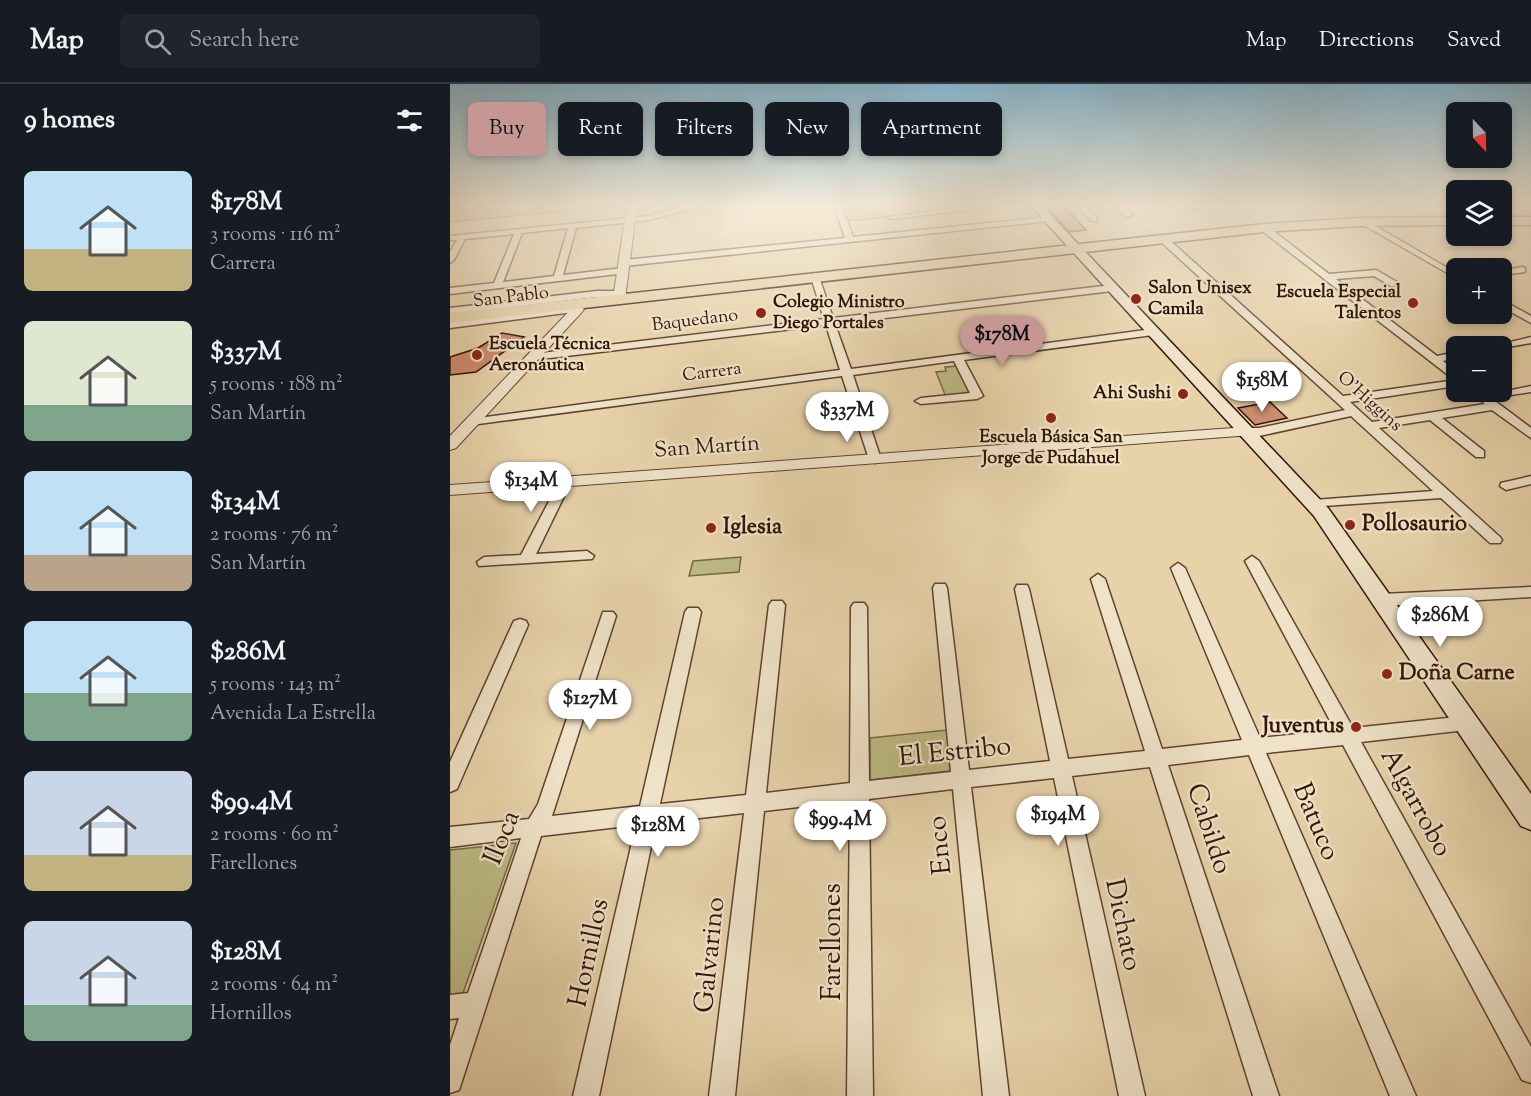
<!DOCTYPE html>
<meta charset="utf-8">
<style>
body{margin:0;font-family:"Sorts Mill Goudy",serif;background:#20242c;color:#f1f3f6;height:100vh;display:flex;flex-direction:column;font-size:22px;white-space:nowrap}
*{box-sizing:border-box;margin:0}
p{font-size:20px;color:#9ea1a6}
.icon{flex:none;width:33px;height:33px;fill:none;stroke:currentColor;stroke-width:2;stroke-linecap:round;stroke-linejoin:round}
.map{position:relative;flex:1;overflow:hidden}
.side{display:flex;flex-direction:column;background:#171b24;width:450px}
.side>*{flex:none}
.top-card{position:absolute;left:18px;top:18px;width:570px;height:54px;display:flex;gap:12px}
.needle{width:39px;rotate:158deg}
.controls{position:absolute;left:996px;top:18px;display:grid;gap:12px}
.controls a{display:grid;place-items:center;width:66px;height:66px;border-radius:9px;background:#171b24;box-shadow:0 3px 9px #0003;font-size:30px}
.price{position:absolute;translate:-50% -51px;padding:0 14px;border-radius:21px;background:#fff;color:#222;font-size:20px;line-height:39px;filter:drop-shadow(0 2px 3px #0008)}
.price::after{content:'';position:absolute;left:50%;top:36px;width:18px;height:14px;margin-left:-9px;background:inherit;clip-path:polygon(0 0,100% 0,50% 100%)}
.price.on{background:#c59692;color:#111}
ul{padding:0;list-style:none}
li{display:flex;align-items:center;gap:18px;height:150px;padding:0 24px}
li span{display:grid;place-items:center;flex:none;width:168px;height:120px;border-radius:9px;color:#555}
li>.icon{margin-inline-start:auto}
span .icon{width:72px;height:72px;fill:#fffc;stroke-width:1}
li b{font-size:26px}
h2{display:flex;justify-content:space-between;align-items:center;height:72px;padding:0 24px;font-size:26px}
.chip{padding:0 21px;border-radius:9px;background:#171b24;box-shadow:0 3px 9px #0003;font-size:21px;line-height:54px}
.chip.on{background:#c59692;color:#111}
header{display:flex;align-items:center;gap:36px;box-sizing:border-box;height:84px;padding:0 30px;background:#171b24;border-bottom:2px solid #363941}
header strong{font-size:28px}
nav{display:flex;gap:33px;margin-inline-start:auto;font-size:21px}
.search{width:420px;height:54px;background:#20242c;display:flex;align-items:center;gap:15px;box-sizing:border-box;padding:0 21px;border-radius:9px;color:#9ea1a6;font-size:22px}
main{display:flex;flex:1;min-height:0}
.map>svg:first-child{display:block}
.green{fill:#bcba84;stroke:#766846;stroke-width:1.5}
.building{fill:#ce8c6e;stroke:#311507;stroke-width:1.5}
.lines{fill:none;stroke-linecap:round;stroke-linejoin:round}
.minor-casing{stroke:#5e4430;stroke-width:3}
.tertiary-casing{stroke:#5e4430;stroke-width:2}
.secondary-casing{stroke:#311507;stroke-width:3}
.primary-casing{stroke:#311507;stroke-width:3}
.minor{fill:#efe2c8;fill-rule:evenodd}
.tertiary{fill:#efe2c8;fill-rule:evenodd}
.secondary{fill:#efe2c8;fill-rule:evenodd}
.primary{fill:#e7d2aa;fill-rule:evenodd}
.poi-dot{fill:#8f2418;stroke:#efe2c8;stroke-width:2}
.labels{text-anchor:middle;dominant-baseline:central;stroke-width:4.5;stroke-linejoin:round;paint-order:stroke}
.far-poi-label{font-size:18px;font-weight:bold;fill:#311507;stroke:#efe2c8;text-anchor:start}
.far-street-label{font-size:18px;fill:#311507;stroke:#efe2c8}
.street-label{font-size:22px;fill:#311507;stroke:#efe2c8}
.poi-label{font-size:22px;font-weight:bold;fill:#311507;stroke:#efe2c8;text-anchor:start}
.near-street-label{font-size:27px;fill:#311507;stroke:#efe2c8}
</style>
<header>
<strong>Map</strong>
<div class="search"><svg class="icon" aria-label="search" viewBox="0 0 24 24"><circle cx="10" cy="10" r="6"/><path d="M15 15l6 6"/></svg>Search here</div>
<nav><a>Map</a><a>Directions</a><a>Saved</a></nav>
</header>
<main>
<section class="side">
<h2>9 homes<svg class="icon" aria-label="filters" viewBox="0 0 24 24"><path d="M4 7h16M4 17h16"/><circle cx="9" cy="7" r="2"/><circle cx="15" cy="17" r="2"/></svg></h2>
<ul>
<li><span style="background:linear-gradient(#bfe0f5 65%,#c2b280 0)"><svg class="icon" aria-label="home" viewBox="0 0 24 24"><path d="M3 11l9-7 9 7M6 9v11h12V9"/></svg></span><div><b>$178M</b><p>3 rooms · 116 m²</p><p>Carrera</p></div></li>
<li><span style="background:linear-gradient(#dfe7d0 70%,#7fa58c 0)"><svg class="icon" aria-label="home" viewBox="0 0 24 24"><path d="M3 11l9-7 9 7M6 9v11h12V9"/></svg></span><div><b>$337M</b><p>5 rooms · 188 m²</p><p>San Martín</p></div></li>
<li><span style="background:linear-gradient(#bfe0f5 70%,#b9a48a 0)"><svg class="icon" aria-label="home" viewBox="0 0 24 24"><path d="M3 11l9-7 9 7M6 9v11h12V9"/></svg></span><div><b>$134M</b><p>2 rooms · 76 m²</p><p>San Martín</p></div></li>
<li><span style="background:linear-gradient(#bfe0f5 60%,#7fa58c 0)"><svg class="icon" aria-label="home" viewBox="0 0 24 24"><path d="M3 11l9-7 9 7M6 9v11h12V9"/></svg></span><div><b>$286M</b><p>5 rooms · 143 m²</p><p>Avenida La Estrella</p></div></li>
<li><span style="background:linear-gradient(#c9d6e8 70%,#c2b280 0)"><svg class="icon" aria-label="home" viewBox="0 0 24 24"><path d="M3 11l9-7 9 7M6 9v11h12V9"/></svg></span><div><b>$99.4M</b><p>2 rooms · 60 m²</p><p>Farellones</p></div></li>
<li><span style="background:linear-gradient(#c9d6e8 70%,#7fa58c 0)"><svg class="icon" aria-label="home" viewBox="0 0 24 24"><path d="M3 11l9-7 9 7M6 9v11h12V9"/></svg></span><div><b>$128M</b><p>2 rooms · 64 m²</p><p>Hornillos</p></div></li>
</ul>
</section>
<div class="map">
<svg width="1081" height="1012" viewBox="0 0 1081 1012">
<rect width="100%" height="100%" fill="#e7d2aa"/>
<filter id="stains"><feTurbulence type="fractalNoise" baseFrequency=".00333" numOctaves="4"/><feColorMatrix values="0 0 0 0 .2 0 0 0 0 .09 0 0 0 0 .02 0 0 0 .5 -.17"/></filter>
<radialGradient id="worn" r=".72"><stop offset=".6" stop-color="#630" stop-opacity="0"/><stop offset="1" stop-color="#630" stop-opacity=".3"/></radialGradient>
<!-- green -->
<path class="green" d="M0,121H183L0,138Z
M187,121H241L197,133L184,134Z
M431,123L436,133L397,137L394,126Z
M508,282L520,309L496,313L486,288L496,287L495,283Z
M291,473L289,488L239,492L243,477Z
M497,646L500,687L420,696V654Z
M66,759L13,909L0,911V766Z"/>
<!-- building -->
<path class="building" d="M595,121H613L636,146L619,148Z
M52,249L74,253L26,288L0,291V273L28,264Z
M820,318L837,334L805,341L788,324Z"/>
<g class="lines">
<!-- minor casing -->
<g class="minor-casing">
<path id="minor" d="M239,121H252L199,136L126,144L113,191L173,184L177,187L176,189L0,210V204L44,199L64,150L15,155L4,176L0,179V168L7,156H0V152L199,132ZM118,144L104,192L53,198L72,149Z
M384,121H391L403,153L598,133L602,135L598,137L174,182L170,179L174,176L395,154Z
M531,121H559L441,135L437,133Z
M627,121H635L647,133V137H641Z
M665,121H673L683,131L676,133Z
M740,121H749L750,123L746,125Z
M1065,121L1081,124V129L1065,123Z
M915,136L1006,189V194L912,140V136Z
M811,142H817L879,190L926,186L947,198V202H941L924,192L886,195L987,272L1006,268V274L993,277L1006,287V295L1002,294L811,146Z
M710,153H716L893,312L1006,296V302L900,318L922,338L1035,320L1021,308H1052L1081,302V308L1041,314L1081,344V354L1042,326L992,334L1034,367V373H1026L980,336L929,344L1050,453L1052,456L1050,459H1040L991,414L859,423L857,420L864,416L983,407L901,332L809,352L793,351L791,348L797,344H809L895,326L710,157Z
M1072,183L1075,184V188L1052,191V187Z
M365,190L369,193L383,234L662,201L666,204L662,207L385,240L401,285L703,245L708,248L703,251L514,276L533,312L527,315L471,320L465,317L471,314L520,309L504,277L403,291L431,375L425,379L419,375L392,292L21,341L15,338L21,335L390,286L376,241L83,276L78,273L83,270L374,235L361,193Z
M147,207H170L175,210L170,213H147L0,230V224Z
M1052,216L1081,232V239L1052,223Z
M128,222L131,223V227L0,244V238Z
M1081,253V259L1052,264V262H1043Z
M1081,392V400L1056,406L1050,402L1051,399Z
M115,394L121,398L86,470L137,467L144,472L142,475L29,482L27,478L34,473L71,471L109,398Z
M802,472L809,477L903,644L1016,632L1022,634L1025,639L1022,644L1016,646L911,658L1081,963V999L1072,996L893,661L816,669L966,1012H940L799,671L718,681L829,1012H803L700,683L622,692L695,1012H669L604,694L521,703L559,1012H533L503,705L419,715L423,1012H397L400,717L314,727L285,1012H259L294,729L206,739L149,1012H123L186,741L91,752L12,997L9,1006L0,1009V961L9,934L0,935V911L18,909L71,754L0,763V743L79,735L88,720L153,528H163L166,532L102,732L190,722L235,528L238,524H248L251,528L210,720L296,711L319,521L322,517H332L335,521L316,709L400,699L401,523L404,519H414L417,523L419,697L501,688L483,504L485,500H495L497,504L519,686L600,677L565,505L567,501H577L579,505L618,675L695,667L641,495L648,490L655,495L712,665L792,656L721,484L728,479L735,484L810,654L885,646L795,477Z
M1081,503V513L932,522L927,520L924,516L927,512L932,510Z
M70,535L76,537L78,541L7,705L0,708V678L62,541L64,537Z"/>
</g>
<!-- tertiary casing -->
<g class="tertiary-casing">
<path id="tertiary" d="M177,121H187L175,215L169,219L163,215Z
M128,221L134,225L132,228L6,364L0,366V352L124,222Z
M797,343L802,345L805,348L802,351L0,411V401Z"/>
</g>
<!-- secondary casing -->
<g class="secondary-casing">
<path id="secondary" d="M580,121H591L878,424L1081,710V746L1071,742L864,432Z"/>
</g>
<!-- primary casing -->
<g class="primary-casing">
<path id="primary" d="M1006,133V141L909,142L814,148L0,239V229L814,140L909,134Z
M1052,133H1081V141H1052Z"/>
</g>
<!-- minor -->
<use href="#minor" class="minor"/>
<!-- tertiary -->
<use href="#tertiary" class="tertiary"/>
<!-- secondary -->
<use href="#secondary" class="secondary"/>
<!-- primary -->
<use href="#primary" class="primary"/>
</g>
<!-- sky -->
<linearGradient id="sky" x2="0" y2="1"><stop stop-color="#87b6cf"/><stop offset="0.46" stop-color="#f4ebd9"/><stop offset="1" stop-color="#f4ebd9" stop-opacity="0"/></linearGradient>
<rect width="1081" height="263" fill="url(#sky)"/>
<!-- markers -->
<g class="poi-dot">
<circle cx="686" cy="215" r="6"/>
<circle cx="963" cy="219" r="6"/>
<circle cx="311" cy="229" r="6"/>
<circle cx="27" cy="271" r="6"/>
<circle cx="733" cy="310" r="6"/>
<circle cx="601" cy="334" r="6"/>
<circle cx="900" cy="441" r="6"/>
<circle cx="261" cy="444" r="6"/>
<circle cx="937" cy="590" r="6"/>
<circle cx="906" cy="643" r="6"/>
</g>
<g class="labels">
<!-- far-poi labels -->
<g class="far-poi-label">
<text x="698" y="205">Salon Unisex<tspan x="698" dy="21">Camila</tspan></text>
<text x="951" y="209" text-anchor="end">Escuela Especial<tspan x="951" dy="21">Talentos</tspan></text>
<text x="323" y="219">Colegio Ministro<tspan x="323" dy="21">Diego Portales</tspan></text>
<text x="39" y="261">Escuela Técnica<tspan x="39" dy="21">Aeronáutica</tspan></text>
<text x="721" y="310" text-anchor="end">Ahi Sushi</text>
<text x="601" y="354" text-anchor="middle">Escuela Básica San<tspan x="601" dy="21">Jorge de Pudahuel</tspan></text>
</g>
<!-- far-street labels -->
<g class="far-street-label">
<text transform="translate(61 214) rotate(-7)">San Pablo</text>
<text transform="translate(245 237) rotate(-7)">Baquedano</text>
<text transform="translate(262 289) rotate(-7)">Carrera</text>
<text transform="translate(919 318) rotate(42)">O'Higgins</text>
</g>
<!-- street labels -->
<g class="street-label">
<text transform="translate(257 364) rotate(-4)">San Martín</text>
</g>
<!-- poi labels -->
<g class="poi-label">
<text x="912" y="441">Pollosaurio</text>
<text x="273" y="444">Iglesia</text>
<text x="949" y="590">Doña Carne</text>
<text x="894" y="643" text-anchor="end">Juventus</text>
</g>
<!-- near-street labels -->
<g class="near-street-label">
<text transform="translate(505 669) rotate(-6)">El Estribo</text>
<text transform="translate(965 719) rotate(61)">Algarrobo</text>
<text transform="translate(865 738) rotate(67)">Batuco</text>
<text transform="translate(758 745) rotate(72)">Cabildo</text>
<text transform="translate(53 754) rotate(-68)">Iloca</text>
<text transform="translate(491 761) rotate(-96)">Enco</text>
<text transform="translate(672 841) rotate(78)">Dichato</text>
<text transform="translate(383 858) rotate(-90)">Farellones</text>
<text transform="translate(140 869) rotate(-78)">Hornillos</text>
<text transform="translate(261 871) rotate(-84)">Galvarino</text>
</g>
</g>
<rect width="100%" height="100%" filter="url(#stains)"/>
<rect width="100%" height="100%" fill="url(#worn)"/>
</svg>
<div class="controls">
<a><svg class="needle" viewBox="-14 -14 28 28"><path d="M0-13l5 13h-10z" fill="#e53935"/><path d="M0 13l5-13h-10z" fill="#9ea1a6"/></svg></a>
<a><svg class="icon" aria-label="layers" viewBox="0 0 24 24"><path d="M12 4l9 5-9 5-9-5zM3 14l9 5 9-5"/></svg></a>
<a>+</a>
<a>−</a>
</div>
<b class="price on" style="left:552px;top:283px">$178M</b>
<b class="price" style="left:812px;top:329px">$158M</b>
<b class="price" style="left:397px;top:359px">$337M</b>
<b class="price" style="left:81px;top:429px">$134M</b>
<b class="price" style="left:990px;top:564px">$286M</b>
<b class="price" style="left:140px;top:647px">$127M</b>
<b class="price" style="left:608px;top:763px">$194M</b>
<b class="price" style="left:390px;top:768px">$99.4M</b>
<b class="price" style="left:208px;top:774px">$128M</b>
<div class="top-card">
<a class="chip on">Buy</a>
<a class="chip">Rent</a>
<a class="chip">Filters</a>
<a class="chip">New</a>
<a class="chip">Apartment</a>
</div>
</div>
</main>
